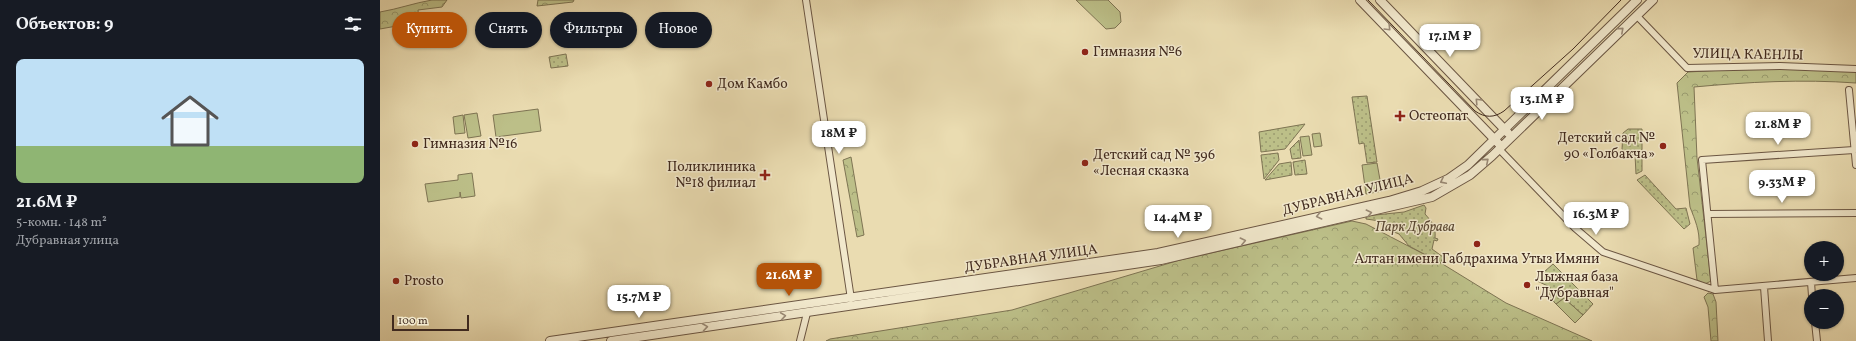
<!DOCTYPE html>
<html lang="ru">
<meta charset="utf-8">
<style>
body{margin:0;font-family:Vollkorn,serif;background:#20242c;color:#f1f3f6;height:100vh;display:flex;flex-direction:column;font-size:15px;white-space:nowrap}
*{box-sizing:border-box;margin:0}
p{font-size:13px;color:#9ea1a6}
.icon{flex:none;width:22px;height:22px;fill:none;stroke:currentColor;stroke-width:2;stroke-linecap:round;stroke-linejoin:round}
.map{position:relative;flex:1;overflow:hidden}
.panel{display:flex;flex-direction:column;background:#171b24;width:380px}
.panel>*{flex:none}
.banner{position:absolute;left:12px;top:12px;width:380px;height:36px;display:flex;gap:8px}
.tools{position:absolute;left:1424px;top:241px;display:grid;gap:8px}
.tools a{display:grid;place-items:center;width:40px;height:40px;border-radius:50%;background:#171b24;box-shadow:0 1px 3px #0004;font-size:20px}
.scale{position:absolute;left:12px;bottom:10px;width:77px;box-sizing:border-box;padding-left:4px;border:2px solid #412a1e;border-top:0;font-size:11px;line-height:14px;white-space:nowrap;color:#412a1e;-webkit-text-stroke:3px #f1e8cc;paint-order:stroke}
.price{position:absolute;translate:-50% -34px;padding:0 9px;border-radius:8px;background:#fff;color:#222;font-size:13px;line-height:26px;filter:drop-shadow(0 1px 2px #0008)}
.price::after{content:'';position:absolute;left:50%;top:24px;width:12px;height:9px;margin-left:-6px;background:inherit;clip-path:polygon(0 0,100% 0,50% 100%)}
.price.active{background:#b45309;color:#fff}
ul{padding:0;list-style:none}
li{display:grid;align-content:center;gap:8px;height:212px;padding:0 16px}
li+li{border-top:1px solid #363941}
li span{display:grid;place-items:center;height:124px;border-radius:8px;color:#555}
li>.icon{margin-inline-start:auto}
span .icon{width:72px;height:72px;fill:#fffc;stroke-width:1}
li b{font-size:17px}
h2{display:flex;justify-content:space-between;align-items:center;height:48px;padding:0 16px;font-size:17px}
.tag{padding:0 14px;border-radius:18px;background:#171b24;box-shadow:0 1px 3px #0004;font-size:14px;line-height:36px}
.tag.active{background:#b45309;color:#fff}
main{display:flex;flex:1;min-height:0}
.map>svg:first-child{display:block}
.grass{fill:#bcbf88;stroke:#7e7453}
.forest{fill:url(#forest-crowns);stroke:#7e7453}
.park{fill:url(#park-dots);stroke:#7e7453}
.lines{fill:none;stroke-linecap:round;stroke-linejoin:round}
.minor-casing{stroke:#6b5643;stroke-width:8}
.tertiary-casing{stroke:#6b5643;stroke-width:10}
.minor{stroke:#f1e8cc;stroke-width:6}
.tertiary{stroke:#f1e8cc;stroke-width:8}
.tram{stroke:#412a1e;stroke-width:1}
.oneway{stroke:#998975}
.poi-dot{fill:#8f2418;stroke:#f1e8cc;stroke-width:1.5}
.labels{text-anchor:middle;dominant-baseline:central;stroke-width:3;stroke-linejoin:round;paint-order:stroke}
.poi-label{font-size:14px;fill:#412a1e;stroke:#f1e8cc;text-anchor:start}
.street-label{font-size:14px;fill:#412a1e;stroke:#f1e8cc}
.park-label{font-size:14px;font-style:italic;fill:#5a4833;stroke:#f1e8cc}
</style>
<main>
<section class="panel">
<h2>Объектов: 9<svg class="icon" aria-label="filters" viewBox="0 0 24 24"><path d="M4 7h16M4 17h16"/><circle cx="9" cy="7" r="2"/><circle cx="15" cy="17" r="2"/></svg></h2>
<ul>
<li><span style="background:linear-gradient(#bfe0f5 70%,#8fb573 0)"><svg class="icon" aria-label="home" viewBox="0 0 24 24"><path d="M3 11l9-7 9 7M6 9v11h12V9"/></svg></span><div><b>21.6M ₽</b><p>5-комн. · 148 m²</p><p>Дубравная улица</p></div></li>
</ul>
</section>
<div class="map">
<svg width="1476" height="341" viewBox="0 0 1476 341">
<defs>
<pattern id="forest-crowns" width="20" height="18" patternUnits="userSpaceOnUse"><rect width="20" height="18" fill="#bcbf88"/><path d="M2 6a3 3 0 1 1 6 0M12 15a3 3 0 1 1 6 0" fill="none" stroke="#9a9b6f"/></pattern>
<pattern id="park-dots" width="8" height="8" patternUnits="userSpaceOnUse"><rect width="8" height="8" fill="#bcbf88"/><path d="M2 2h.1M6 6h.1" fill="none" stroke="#9a9b6f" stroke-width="1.8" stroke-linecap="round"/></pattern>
</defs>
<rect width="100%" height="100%" fill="#eadcb1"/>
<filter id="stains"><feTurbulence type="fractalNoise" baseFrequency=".005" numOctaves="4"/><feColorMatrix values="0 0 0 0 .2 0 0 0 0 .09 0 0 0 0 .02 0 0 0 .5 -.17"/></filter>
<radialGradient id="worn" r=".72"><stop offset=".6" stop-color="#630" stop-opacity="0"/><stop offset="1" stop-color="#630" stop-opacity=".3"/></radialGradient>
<!-- grass -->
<path class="grass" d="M696,0H728L740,12L741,22L735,28L726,29Z
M158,109L161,131L116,137L113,115Z
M97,113L101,136L88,138L84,115Z
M83,115L85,133L75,134L73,117Z
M940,133L942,146L934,147L932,134Z
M929,136L932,155L923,156L920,137Z
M997,163L1002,191L986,194L982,165Z
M92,173L95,196L81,198L80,192V197L48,202L45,184L78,180V175Z
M1184,298L1203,315L1195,323L1176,304Z"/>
<!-- forest -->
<path class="forest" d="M52,0H67L62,7L38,10L39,22L0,29V12C18,9 34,3 52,0Z
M158,0H194L193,2L157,6Z
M1362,69L1476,70V83C1422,79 1368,82 1314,87L1317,158L1331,281L1325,284L1317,280L1313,248L1319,245C1320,231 1315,220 1310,207L1297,83L1308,72Z
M471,157L484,235L477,237L463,160Z
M972,221L986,224L1061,263L1126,303L1212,341H446L450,339L632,310L800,260Z
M1328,293L1333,294L1336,302L1338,341H1331L1328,307L1324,297Z"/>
<!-- park -->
<path class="park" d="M186,54L188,66L171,68L169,57Z
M987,96L997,162L987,163L984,143L979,144L972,97Z
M925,124L905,149L881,152L879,132Z
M1248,129H1262V171L1256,174L1255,155L1245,153L1242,149L1243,133Z
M919,140L921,158L912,159L910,149Z
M898,153L899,160L884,179L881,155Z
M925,160L927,174L915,175L913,162Z
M911,162L912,175L885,180L899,164Z
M1265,175L1296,209L1306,208L1310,224L1304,229L1257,180Z
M1044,205L1046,208L1045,214C1052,222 1056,226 1055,238L1058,239L1057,241L1054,240L1052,249L1063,257L1061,263L1029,246L1019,234L1004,228L1000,221L986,219V216L1024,212Z
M1173,264L1213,304L1203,315L1184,298L1176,304L1170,298V287L1155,280Z"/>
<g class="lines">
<!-- minor casing -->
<g class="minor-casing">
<path id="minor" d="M426,0L471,299
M1257,16L1307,68L1400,66L1476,69
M1469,90L1476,165
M1119,149L1195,228L1223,252L1335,290L1476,278
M1328,214L1476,213
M1431,282L1432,296
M1384,287L1388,341
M1335,290L1322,160L1474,150
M1435,322L1437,341
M420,341L427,313"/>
</g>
<!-- tertiary casing -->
<g class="tertiary-casing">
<path id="tertiary" d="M980,0L1118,143
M1000,0L1128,133
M170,341L778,253L1009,201L1042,191L1068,179L1088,165L1257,0
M231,341L781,260L1052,197L1090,175L1112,156L1273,0"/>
</g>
<!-- minor -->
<use href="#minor" class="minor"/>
<!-- tertiary -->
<use href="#tertiary" class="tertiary"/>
<!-- tram -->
<path class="tram" d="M988,0L1095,111C1105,118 1114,118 1124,111L1193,49L1241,0"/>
</g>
<!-- one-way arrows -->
<defs><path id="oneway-chevron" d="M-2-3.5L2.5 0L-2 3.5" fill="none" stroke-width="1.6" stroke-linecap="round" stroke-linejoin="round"/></defs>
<g class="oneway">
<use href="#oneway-chevron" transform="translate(1008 28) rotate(46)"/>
<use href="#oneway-chevron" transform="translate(1241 30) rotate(-42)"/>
<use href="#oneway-chevron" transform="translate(1098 101) rotate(-134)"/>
<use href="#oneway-chevron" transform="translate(1106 161) rotate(-40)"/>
<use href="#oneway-chevron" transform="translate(1063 181) rotate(154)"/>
<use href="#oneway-chevron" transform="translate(989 213) rotate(-13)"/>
<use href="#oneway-chevron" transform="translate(939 216) rotate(167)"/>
<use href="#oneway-chevron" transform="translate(863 241) rotate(-13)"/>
<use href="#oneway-chevron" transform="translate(403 316) rotate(-8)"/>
<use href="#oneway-chevron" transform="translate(325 327) rotate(-8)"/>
</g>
<!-- markers -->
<g class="poi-dot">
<circle cx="705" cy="52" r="4"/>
<circle cx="329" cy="84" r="4"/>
<path d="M1018 110h4v4h4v4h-4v4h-4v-4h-4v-4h4z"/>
<circle cx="35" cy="144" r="4"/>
<circle cx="1283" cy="146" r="4"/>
<circle cx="705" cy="163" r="4"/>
<path d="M383 169h4v4h4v4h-4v4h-4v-4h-4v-4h4z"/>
<circle cx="1097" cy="244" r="4"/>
<circle cx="16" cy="281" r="4"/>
<circle cx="1147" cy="285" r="4"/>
</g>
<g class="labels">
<!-- poi labels -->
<g class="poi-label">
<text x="713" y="52">Гимназия №6</text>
<text x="337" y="84">Дом Камбо</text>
<text x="1029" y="116">Остеопат</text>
<text x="1275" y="138" text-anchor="end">Детский сад №<tspan x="1275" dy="16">90 «Голбакча»</tspan></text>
<text x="43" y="144">Гимназия №16</text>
<text x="713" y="155">Детский сад № 396<tspan x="713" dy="16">«Лесная сказка</tspan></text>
<text x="376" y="167" text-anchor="end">Поликлиника<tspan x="376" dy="16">№18 филиал</tspan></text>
<text x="1097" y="259" text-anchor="middle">Алтан имени Габдрахима Утыз Имяни</text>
<text x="1155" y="277">Лыжная база<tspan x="1155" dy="16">"Дубравная"</tspan></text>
<text x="24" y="281">Prosto</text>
</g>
<!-- street labels -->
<g class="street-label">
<text transform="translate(1368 55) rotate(1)">УЛИЦА КАЕНЛЫ</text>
<text transform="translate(968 195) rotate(-14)">ДУБРАВНАЯ УЛИЦА</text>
<text transform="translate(651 259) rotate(-8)">ДУБРАВНАЯ УЛИЦА</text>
</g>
<!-- park labels -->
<g class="park-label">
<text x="1035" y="227">Парк Дубрава</text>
</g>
</g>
<rect width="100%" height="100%" filter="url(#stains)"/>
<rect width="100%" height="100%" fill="url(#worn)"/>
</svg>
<div class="tools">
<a>+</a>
<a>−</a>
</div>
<div class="scale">100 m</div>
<b class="price" style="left:1070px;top:58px">17.1M ₽</b>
<b class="price" style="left:1162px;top:121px">13.1M ₽</b>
<b class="price" style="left:1398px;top:146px">21.8M ₽</b>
<b class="price" style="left:459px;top:155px">18M ₽</b>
<b class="price" style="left:1402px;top:204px">9.33M ₽</b>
<b class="price" style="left:1216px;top:236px">16.3M ₽</b>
<b class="price" style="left:798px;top:239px">14.4M ₽</b>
<b class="price active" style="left:409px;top:297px">21.6M ₽</b>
<b class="price" style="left:259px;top:319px">15.7M ₽</b>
<div class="banner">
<a class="tag active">Купить</a>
<a class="tag">Снять</a>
<a class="tag">Фильтры</a>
<a class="tag">Новое</a>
</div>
</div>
</main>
